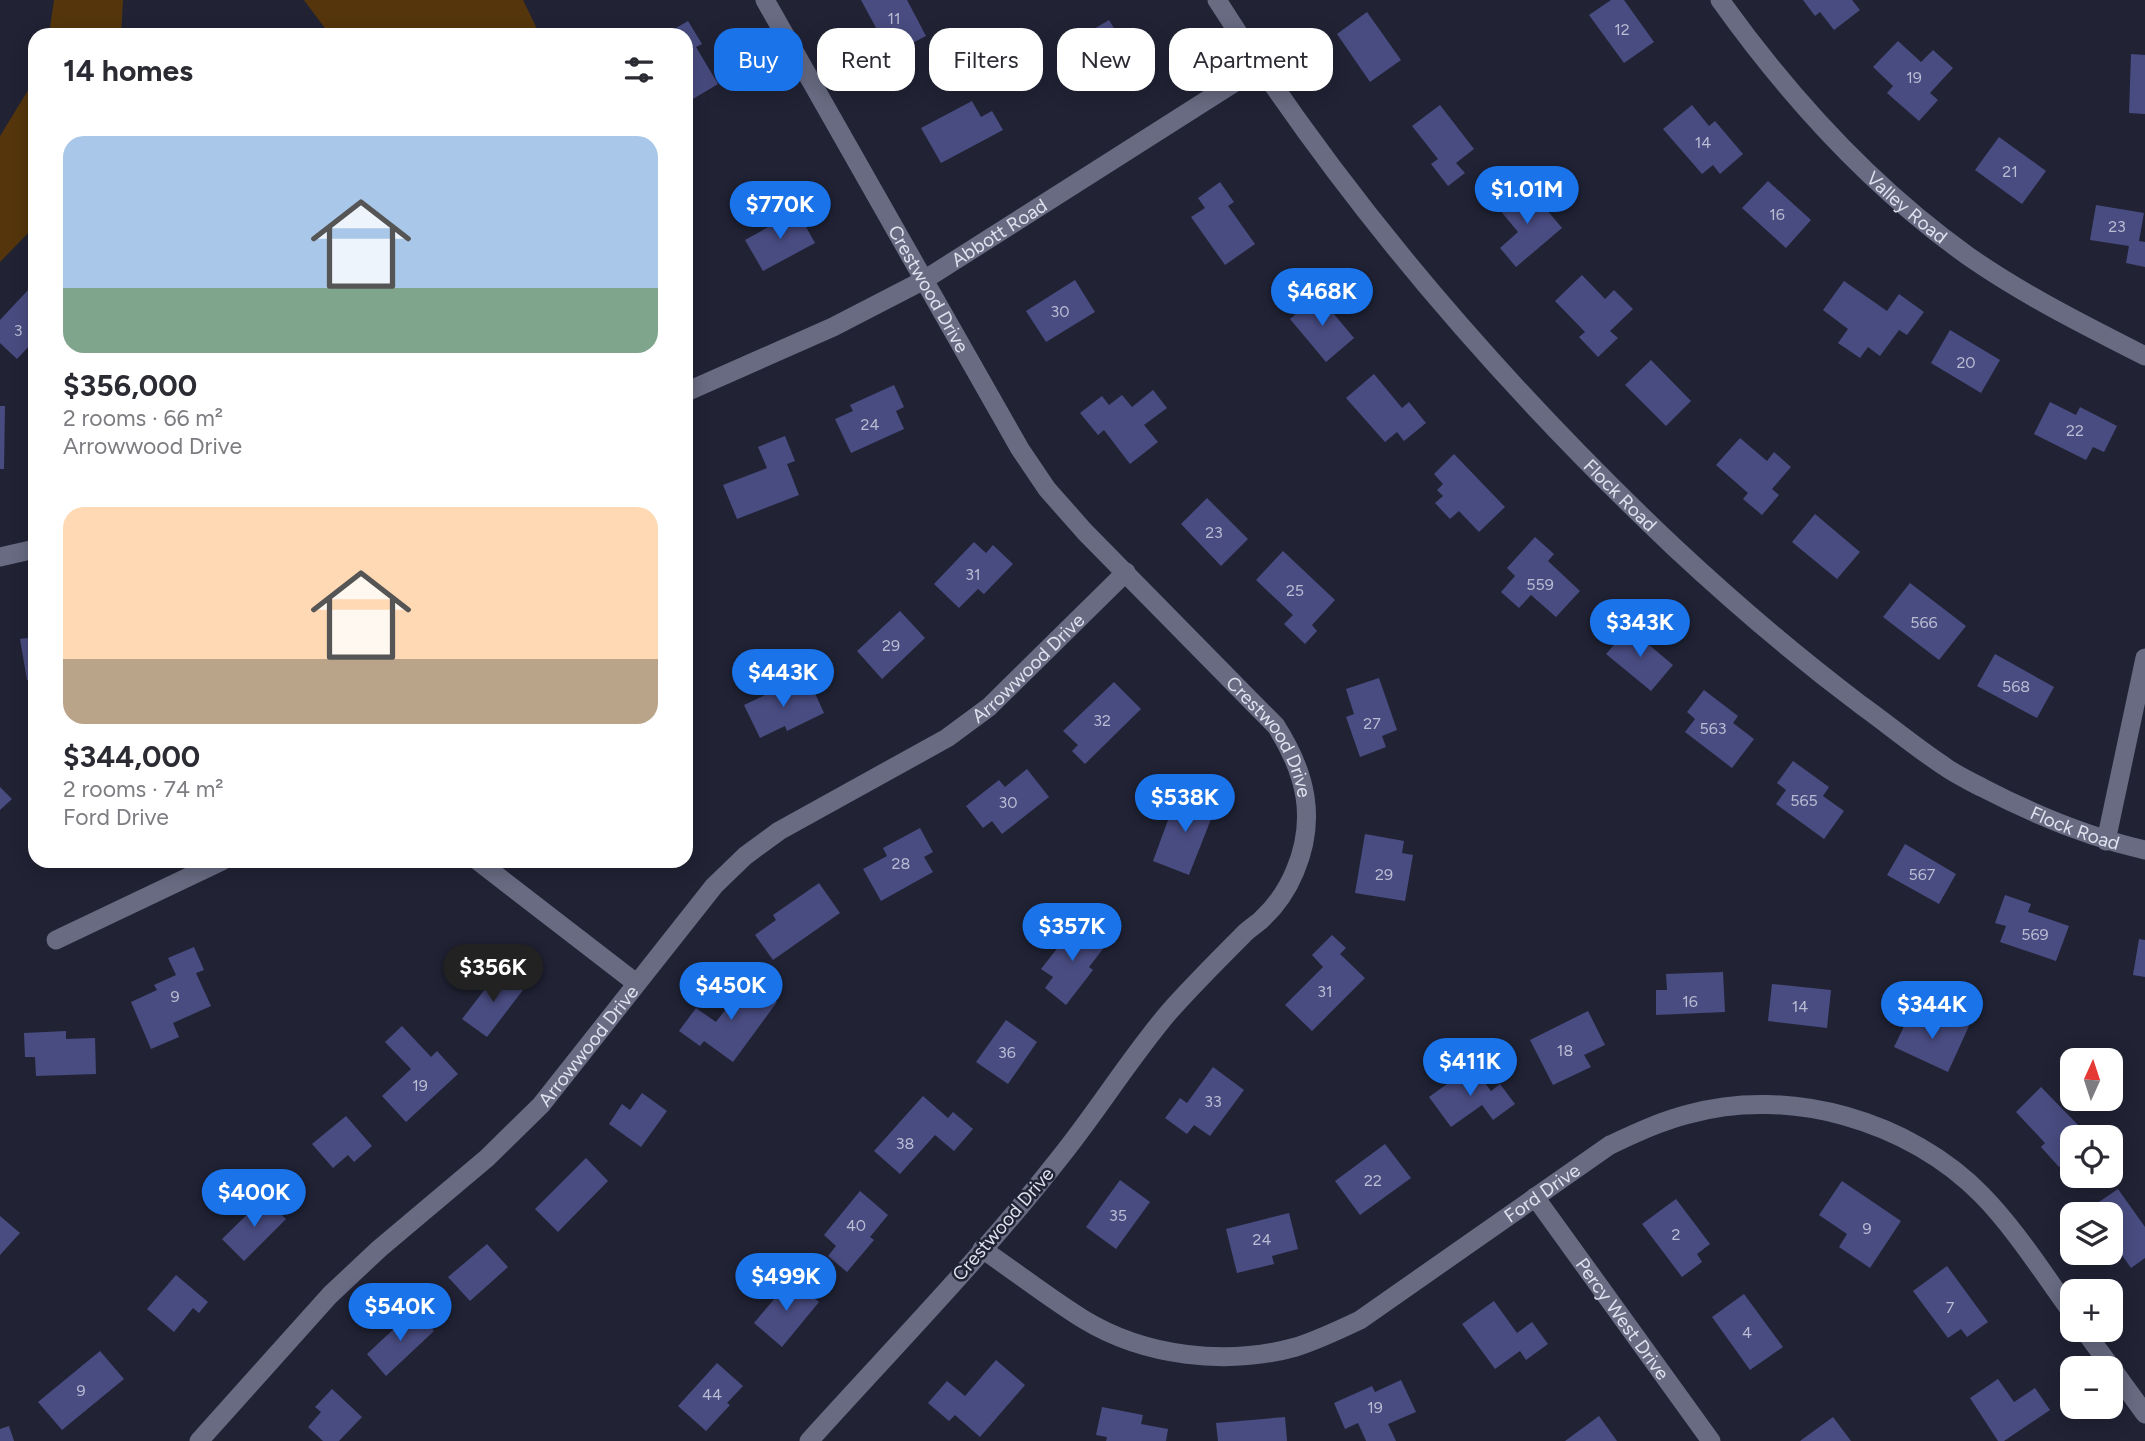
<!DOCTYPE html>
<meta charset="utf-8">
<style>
body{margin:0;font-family:Figtree,sans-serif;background:#f2f2f3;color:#2b2b33;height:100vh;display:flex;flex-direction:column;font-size:26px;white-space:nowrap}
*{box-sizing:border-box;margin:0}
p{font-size:23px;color:#7c7c81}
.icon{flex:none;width:38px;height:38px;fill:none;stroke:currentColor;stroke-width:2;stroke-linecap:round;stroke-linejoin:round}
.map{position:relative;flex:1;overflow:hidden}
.side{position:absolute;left:28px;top:28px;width:665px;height:840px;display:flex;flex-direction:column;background:#fff;border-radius:21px;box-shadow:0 4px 18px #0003}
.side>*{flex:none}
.hud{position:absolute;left:714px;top:28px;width:665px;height:63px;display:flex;gap:14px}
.needle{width:46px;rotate:3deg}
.tools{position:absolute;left:2060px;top:1048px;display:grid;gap:14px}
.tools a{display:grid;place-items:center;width:63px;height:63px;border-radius:14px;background:#fff;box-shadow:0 4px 18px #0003;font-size:35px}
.price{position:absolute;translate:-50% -60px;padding:0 16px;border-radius:24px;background:#1a73e8;color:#fff;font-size:23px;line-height:46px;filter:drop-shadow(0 2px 4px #0008)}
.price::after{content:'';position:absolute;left:50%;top:42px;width:21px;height:16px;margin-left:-10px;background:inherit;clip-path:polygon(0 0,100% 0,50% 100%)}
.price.active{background:#222;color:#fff}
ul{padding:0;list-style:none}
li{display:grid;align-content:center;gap:14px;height:371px;padding:0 35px}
li span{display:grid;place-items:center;height:217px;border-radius:21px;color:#555}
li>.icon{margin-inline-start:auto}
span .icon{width:126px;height:126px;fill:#fffc;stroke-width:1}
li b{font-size:30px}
h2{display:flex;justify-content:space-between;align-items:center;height:84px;padding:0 35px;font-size:30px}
.pill{padding:0 24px;border-radius:21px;background:#fff;box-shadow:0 4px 18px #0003;font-size:24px;line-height:63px}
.pill.active{background:#1a73e8;color:#fff}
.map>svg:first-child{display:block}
.green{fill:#55360c}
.building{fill:#494c81}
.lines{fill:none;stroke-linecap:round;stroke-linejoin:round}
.minor{stroke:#686b82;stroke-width:19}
.labels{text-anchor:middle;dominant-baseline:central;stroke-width:5;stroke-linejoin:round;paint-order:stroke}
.number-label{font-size:16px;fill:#babcd3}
.street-label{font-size:19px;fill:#dfe1ee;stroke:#212335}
</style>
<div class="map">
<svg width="2145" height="1441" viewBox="0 0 2145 1441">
<rect width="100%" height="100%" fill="#212335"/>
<!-- green -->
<path class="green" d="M54,0H123L121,35H49Z
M304,0H523L540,35H330Z
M35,79V226L0,262V136Z"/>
<!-- building -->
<path class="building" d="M861,0H907L926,36L899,50L904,59L885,68L871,42L881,37Z
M1611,0H1624L1654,42L1624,63L1589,15Z
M1803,0H1852L1860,10L1834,30L1820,12L1815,16Z
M1367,12L1401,60L1370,82L1337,34Z
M1109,20L1129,53L1078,83L1059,50Z
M688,21L702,44L696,47L718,84L688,102L686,35H664Z
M1898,41L1921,62L1933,50L1953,68L1930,93L1938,100L1919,121L1887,93L1893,86L1873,67Z
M2131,54L2145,55V114L2129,113Z
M972,101L981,117L992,111L1003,130L941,163L921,128Z
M1440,105L1474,149L1456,163L1465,173L1448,186L1431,164L1438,159L1412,126Z
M1692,105L1709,126L1715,121L1743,154L1720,174L1713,165L1702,174L1663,129Z
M1999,137L2046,171L2022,204L1975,170Z
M1768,181L1811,220L1786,248L1742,208Z
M1220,182L1234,202L1228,206L1255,244L1225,265L1191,217L1205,208L1198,198Z
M1526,185L1562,228L1516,267L1500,248L1518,232L1499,209Z
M2096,205L2144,213L2139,241L2145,242V267L2126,263L2129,246L2090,240Z
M797,211L815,243L763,271L745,240Z
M1582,275L1605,299L1614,290L1633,309L1610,331L1618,338L1598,357L1579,337L1585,332L1555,301Z
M1075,280L1095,312L1046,342L1026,311Z
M1844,281L1887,311L1899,294L1924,312L1907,335L1899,330L1880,356L1868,347L1860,358L1838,343L1848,329L1823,310Z
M29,289L35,295V340L17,359L0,343V320Z
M1318,295L1354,338L1326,362L1290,319Z
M1950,330L2000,360L1981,393L1931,363Z
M1651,360L1691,401L1666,426L1625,385Z
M1374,374L1402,408L1409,402L1426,423L1404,441L1397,432L1385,442L1346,398Z
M894,385L904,407L896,411L904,429L851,453L835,419L853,411L850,405Z
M1153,390L1167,408L1144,425L1158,442L1130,464L1104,430L1098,435L1080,413L1102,396L1109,405L1122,395L1132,407Z
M2050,402L2076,415L2080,407L2117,426L2104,452L2093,447L2086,460L2034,434Z
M0,406H5L4,469H0Z
M785,436L795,461L787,464L799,495L737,519L723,485L767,468L758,447Z
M1740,438L1767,461L1774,452L1791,467L1772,489L1779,495L1762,515L1743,499L1748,493L1716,465Z
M1454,454L1505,507L1479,532L1459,511L1450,519L1435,503L1443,496L1437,490L1443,484L1434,474Z
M1207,498L1248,539L1221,566L1181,524Z
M1815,514L1860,552L1837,579L1792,542Z
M1535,537L1554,554L1548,561L1580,591L1556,617L1531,595L1519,608L1501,592L1515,576L1507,568Z
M974,542L986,553L993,545L1013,564L984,594L978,589L959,608L934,584Z
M1283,551L1335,600L1312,625L1317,631L1305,644L1284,624L1293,615L1256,580Z
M1910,583L1966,626L1939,660L1883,617Z
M900,611L925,638L882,679L857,651Z
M1629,628L1673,665L1651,691L1606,654Z
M35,637V679L27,680L20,639Z
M1995,654L2054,687L2037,718L1977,686Z
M1379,678L1397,730L1382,736L1386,747L1360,757L1346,717L1354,714L1346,689Z
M796,680L803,694L813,689L824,713L787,731L785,726L760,738L744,705Z
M1114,682L1141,709L1085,764L1072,751L1078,745L1063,731Z
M1704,690L1738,716L1733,723L1754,739L1732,768L1685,732L1695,719L1687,712Z
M1793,761L1829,787L1823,796L1844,811L1824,839L1776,804L1786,790L1777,783Z
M1027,769L1049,797L1002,834L992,821L983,828L966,806L999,780L1005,787Z
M0,787L12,799L0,810Z
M1188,792L1217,804L1189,875L1153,861L1171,812L1179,815Z
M920,828L933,852L924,857L933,872L881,901L863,869L887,856L883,848Z
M1365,834L1404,841L1402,853L1413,855L1405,901L1355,893Z
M1905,844L1956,874L1939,904L1887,875Z
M819,883L840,913L773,960L755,935L776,920L773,915Z
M2005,895L2031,904L2028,912L2069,926L2056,961L2000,942L2006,926L1995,923Z
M1077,923L1106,945L1089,967L1093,970L1066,1005L1045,988L1053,977L1041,969Z
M1332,935L1346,948L1340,954L1365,978L1312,1031L1285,1005L1323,967L1312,955Z
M2139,939L2145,940V977L2133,975Z
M194,947L204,970L196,973L211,1006L173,1023L179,1037L151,1049L131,1002L157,990L154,985L176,975L168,958Z
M499,971L523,990L487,1037L462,1019Z
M1723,972L1725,1012L1656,1015V990H1667L1666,974Z
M747,981L777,1002L733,1062L704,1041L700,1046L679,1031L696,1008L716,1022Z
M1772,984L1831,990L1827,1028L1768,1021Z
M1588,1011L1605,1045L1584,1055L1591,1067L1553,1085L1530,1040Z
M1910,1014L1940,1028L1946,1015L1969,1026L1948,1072L1894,1047Z
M1006,1020L1037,1042L1008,1084L976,1062Z
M402,1026L431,1057L437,1051L458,1074L406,1122L382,1096L411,1069L385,1042Z
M66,1031V1039L95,1038L96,1074L36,1076L35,1057H25L24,1033Z
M1472,1066L1491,1091L1500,1084L1515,1104L1493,1120L1482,1105L1451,1127L1429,1097Z
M1213,1067L1244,1090L1210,1136L1194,1125L1187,1134L1165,1118L1180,1098L1187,1103Z
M2041,1087L2082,1129L2070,1140L2072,1155L2059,1167L2041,1147L2045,1143L2016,1112Z
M642,1093L667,1111L641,1147L609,1124L622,1104L630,1110Z
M923,1096L948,1118L953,1112L973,1129L954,1151L935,1135L900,1174L874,1151Z
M346,1116L372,1146L354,1162L348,1155L333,1168L312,1144Z
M1385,1144L1411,1178L1360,1215L1335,1181Z
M586,1158L608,1181L558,1232L535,1209Z
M1120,1180L1150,1202L1116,1249L1086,1227Z
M1842,1181L1901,1221L1870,1268L1839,1247L1847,1234L1819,1215Z
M2118,1189L2145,1227V1258L2131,1268L2110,1238V1214H2094L2090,1208Z
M860,1191L888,1215L870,1237L874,1240L847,1272L828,1256L836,1246L824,1235Z
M264,1198L286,1219L244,1261L222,1239Z
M1676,1199L1710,1244L1697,1254L1702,1262L1682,1277L1642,1224Z
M1289,1213L1298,1249L1272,1256L1274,1264L1237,1273L1226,1229Z
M0,1216L20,1233L0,1255Z
M487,1244L508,1267L470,1301L448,1277Z
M1947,1266L1988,1322L1967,1337L1961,1329L1948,1338L1913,1291Z
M176,1275L208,1302L199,1313L193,1308L174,1332L147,1309Z
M791,1279L819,1302L782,1347L754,1323Z
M1744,1294L1783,1347L1750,1370L1712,1317Z
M1494,1301L1517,1333L1532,1322L1548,1344L1526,1360L1520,1351L1495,1369L1462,1324Z
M414,1310L434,1331L386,1376L367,1354Z
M100,1351L124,1379L62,1430L38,1402Z
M996,1360L1025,1385L980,1437L955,1415L949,1421L928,1403L947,1381L965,1396Z
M717,1363L743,1386L727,1403L730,1405L706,1431L678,1406Z
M1998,1379L2014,1402L2035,1388L2050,1410L2004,1441H1998L1970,1398Z
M1401,1380L1416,1412L1388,1424L1396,1441H1366L1358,1423L1345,1429L1334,1403L1372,1386L1375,1392Z
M332,1389L362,1417L339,1441H323L308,1427L321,1412L315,1407Z
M1102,1407L1143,1415L1141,1424L1168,1429L1166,1441H1106L1107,1437L1096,1435Z
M1599,1416L1617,1441H1565Z
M1285,1417L1287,1441H1218L1216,1423Z
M1833,1417L1851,1441H1800Z
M9,1426L14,1441H0V1429Z"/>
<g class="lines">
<!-- minor -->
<g class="minor">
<path id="s1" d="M765,0L1020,449L1047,489L1085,532L1276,726C1306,773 1317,819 1295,871C1288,888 1276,906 1262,919C1256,925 1248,929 1242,936C1217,961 1192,986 1169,1012C1129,1059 1097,1112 1058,1160C981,1258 893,1348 809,1441"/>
<path id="s2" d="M1217,0C1344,202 1501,383 1674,547C1734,603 1796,656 1861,705C1889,725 1915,747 1944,766C1956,775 1970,781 1983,788C2035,815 2088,837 2145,850"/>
<path id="s3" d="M1720,0C1790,98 1870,186 1968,256C2024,295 2084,325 2145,356"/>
<path id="s4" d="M686,392L833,327L924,280L1259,67"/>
<path d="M0,557L35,549"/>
<path d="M2106,841L2145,658"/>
<path d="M478,861L636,983"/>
<path d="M56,940L222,861"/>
<path id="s5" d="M1535,1197L1711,1441"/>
<path id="s6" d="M982,1249C1016,1272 1049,1298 1083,1319C1145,1357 1227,1366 1296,1347C1318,1340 1339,1330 1360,1320L1610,1145C1636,1133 1661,1121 1689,1114C1789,1086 1910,1121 1982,1195C2016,1230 2043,1273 2072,1313"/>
<path d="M2084,1330L2145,1414"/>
<path id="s7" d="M199,1441L330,1295L379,1249L487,1158L541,1105L714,886L745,856L779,831L947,738L989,707L1126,572"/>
</g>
</g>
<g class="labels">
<!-- number labels -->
<g class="number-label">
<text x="894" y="18">11</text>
<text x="1622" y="29">12</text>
<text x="1914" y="77">19</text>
<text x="1703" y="142">14</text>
<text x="2010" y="171">21</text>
<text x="1777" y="214">16</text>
<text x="2117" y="226">23</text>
<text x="1060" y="311">30</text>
<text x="18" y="330">3</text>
<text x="1966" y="362">20</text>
<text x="870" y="424">24</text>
<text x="2075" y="430">22</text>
<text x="1214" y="532">23</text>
<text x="973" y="574">31</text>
<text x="1540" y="584">559</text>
<text x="1295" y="590">25</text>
<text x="1924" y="622">566</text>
<text x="891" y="645">29</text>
<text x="2016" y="686">568</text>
<text x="1102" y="720">32</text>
<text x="1372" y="723">27</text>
<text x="1713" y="728">563</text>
<text x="1804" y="800">565</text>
<text x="1008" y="802">30</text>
<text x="901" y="863">28</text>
<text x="1384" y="874">29</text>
<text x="1922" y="874">567</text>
<text x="2035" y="934">569</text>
<text x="1325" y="991">31</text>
<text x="175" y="996">9</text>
<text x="1690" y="1001">16</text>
<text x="1800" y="1006">14</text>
<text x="1565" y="1050">18</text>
<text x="1007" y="1052">36</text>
<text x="420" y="1085">19</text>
<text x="1213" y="1101">33</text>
<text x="905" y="1143">38</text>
<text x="1373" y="1180">22</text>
<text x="1118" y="1215">35</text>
<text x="856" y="1225">40</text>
<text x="1867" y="1228">9</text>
<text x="1676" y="1234">2</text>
<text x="1262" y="1239">24</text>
<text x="1950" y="1307">7</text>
<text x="1747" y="1332">4</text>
<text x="81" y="1390">9</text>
<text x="712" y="1394">44</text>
<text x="1375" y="1407">19</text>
</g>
<!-- street labels -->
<g class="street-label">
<text stroke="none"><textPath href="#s3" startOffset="280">Valley Road</textPath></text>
<text stroke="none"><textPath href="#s4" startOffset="352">Abbott Road</textPath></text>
<text stroke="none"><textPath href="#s1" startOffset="332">Crestwood Drive</textPath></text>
<text stroke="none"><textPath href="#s2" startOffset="640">Flock Road</textPath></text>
<text stroke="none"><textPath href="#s7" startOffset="1144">Arrowwood Drive</textPath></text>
<text stroke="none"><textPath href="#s1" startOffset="900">Crestwood Drive</textPath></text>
<text stroke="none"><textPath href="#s2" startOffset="1208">Flock Road</textPath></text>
<text stroke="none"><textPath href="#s7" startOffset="556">Arrowwood Drive</textPath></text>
<text stroke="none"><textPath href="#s6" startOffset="635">Ford Drive</textPath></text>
<text transform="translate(1003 1224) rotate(-49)">Crestwood Drive</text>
<text stroke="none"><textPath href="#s5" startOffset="150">Percy West Drive</textPath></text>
</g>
</g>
</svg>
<div class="tools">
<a><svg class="needle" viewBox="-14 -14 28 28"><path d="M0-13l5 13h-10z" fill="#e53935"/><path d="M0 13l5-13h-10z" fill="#7c7c81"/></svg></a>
<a><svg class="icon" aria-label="locate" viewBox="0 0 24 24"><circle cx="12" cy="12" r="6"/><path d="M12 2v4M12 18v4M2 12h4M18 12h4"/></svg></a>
<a><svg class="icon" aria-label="layers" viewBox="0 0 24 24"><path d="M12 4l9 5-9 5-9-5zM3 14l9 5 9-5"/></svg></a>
<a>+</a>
<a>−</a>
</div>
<b class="price" style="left:1527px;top:226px">$1.01M</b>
<b class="price" style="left:780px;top:241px">$770K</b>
<b class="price" style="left:1322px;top:328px">$468K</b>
<b class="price" style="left:1640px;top:659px">$343K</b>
<b class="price" style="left:783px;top:709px">$443K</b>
<b class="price" style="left:1185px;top:834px">$538K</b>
<b class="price" style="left:1072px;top:963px">$357K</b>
<b class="price active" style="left:493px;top:1004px">$356K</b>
<b class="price" style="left:731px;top:1022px">$450K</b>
<b class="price" style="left:1932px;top:1041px">$344K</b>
<b class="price" style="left:1470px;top:1098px">$411K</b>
<b class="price" style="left:254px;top:1229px">$400K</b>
<b class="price" style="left:786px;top:1313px">$499K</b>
<b class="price" style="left:400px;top:1343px">$540K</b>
<div class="hud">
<a class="pill active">Buy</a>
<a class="pill">Rent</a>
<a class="pill">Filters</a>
<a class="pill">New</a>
<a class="pill">Apartment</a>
</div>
<section class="side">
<h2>14 homes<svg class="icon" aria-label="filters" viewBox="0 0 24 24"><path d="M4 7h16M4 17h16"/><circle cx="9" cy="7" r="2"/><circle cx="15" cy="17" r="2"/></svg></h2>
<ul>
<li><span style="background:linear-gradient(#a9c7e8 70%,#7fa58c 0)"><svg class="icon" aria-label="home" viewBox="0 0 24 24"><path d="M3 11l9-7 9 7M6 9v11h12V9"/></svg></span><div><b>$356,000</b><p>2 rooms · 66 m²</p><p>Arrowwood Drive</p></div></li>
<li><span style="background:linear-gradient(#ffd9b3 70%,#b9a48a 0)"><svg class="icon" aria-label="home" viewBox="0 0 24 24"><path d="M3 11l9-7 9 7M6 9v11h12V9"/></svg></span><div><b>$344,000</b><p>2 rooms · 74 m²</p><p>Ford Drive</p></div></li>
</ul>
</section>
</div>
